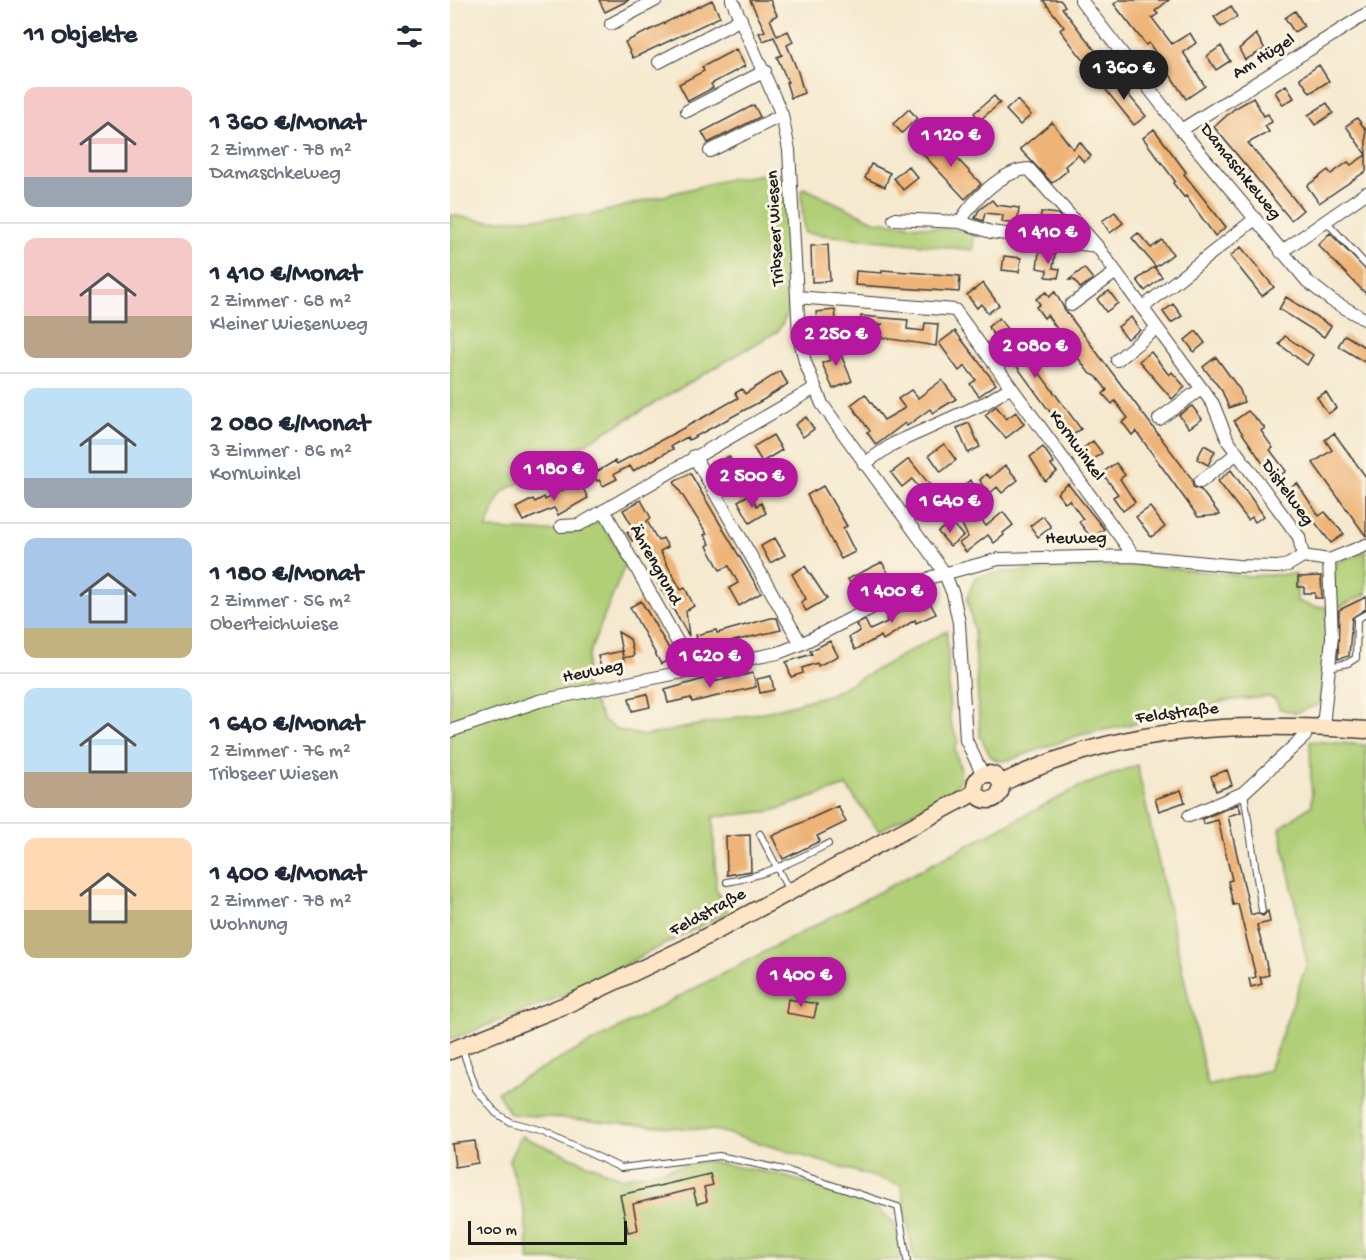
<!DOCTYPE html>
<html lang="de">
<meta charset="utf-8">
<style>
body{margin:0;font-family:"Gochi Hand",sans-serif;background:#f2f2f3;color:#1f2937;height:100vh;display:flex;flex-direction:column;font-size:22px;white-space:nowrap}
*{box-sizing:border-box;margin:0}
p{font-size:20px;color:#747a83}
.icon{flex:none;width:33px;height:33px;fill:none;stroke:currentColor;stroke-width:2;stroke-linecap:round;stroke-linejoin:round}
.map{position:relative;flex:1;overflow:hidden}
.side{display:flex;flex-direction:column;background:#fff;width:450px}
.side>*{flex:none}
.scale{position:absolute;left:18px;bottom:15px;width:159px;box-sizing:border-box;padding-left:6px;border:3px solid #1c1c1c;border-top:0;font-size:16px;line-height:21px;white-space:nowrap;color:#1c1c1c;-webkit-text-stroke:4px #fcf5e5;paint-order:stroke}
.price{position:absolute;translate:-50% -51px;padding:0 14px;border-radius:21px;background:#b5179e;color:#fff;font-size:20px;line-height:39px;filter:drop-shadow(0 2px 3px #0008)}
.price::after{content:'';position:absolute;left:50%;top:36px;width:18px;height:14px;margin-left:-9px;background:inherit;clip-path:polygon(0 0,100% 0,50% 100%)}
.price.active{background:#222;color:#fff}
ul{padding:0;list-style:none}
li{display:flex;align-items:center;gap:18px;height:150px;padding:0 24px}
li+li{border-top:2px solid #e0e1e3}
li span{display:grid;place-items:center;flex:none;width:168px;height:120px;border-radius:12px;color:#555}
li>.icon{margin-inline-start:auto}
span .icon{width:72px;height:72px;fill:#fffc;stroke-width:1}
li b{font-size:26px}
h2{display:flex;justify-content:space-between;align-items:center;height:72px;padding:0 24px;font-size:26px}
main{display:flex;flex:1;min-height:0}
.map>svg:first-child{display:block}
.green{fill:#b0cf77;stroke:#66764a;stroke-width:1.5}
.building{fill:#eeb376}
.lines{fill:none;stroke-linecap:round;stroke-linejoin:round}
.service-casing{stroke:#3d3b37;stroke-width:8}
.minor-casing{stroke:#3d3b37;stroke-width:14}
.secondary-casing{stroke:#3d3b37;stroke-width:19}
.service{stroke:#fff;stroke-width:6}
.minor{stroke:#fff;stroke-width:12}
.secondary{stroke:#fde5c5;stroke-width:16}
.labels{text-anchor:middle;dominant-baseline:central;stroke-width:6;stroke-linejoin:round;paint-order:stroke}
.street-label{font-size:18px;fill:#1c1c1c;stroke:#fcf5e5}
</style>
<main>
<section class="side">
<h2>11 Objekte<svg class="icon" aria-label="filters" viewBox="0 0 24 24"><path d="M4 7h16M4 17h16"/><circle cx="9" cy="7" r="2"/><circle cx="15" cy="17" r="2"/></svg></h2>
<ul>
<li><span style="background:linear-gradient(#f6c9c9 75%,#9aa5b1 0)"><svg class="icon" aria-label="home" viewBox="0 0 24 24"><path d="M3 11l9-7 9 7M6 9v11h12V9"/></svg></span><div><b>1 360 €/Monat</b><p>2 Zimmer · 78 m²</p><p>Damaschkeweg</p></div></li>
<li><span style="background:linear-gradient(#f6c9c9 65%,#b9a48a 0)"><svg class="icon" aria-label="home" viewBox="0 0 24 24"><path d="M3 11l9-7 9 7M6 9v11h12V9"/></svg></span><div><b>1 410 €/Monat</b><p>2 Zimmer · 68 m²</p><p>Kleiner Wiesenweg</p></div></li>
<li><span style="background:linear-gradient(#bfe0f5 75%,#9aa5b1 0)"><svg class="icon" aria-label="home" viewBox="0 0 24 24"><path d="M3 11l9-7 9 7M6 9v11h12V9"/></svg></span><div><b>2 080 €/Monat</b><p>3 Zimmer · 86 m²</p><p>Kornwinkel</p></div></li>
<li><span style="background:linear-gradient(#a9c7e8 75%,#c2b280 0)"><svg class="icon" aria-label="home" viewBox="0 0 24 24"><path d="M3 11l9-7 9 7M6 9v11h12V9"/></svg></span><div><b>1 180 €/Monat</b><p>2 Zimmer · 56 m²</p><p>Oberteichwiese</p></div></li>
<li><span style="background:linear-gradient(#bfe0f5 70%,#b9a48a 0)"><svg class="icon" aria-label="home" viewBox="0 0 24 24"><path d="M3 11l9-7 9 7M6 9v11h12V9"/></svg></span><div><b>1 640 €/Monat</b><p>2 Zimmer · 76 m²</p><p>Tribseer Wiesen</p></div></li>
<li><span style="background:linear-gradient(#ffd9b3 60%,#c2b280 0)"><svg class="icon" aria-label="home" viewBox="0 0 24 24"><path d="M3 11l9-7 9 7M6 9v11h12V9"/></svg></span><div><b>1 400 €/Monat</b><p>2 Zimmer · 78 m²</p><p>Wohnung</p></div></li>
</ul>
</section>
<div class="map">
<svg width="916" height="1260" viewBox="0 0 916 1260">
<rect width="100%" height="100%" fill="#fcf5e5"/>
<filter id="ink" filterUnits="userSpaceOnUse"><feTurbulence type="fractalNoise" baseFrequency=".0167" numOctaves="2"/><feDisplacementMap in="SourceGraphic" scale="12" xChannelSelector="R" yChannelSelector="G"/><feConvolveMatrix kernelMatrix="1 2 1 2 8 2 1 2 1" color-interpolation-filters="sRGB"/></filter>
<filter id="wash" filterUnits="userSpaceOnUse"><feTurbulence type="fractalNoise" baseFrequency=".008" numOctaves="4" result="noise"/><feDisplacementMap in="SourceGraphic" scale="24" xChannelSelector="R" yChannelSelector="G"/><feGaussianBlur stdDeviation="1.35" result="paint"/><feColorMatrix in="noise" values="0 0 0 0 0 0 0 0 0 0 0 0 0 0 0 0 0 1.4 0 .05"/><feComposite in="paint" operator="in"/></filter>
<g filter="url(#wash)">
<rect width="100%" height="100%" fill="#f5e9cf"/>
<!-- green -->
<path class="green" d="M317,174L335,178L347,297L328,331L51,493L36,529L125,532L151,519L175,565L139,654L134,683L153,720L168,730L194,736L323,710L381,694L497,631L500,721L508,741L505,750L511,771L510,781L502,791L429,831L396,786L322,811L263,817L266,889L278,912L115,995L0,1040V215L36,221L141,215L278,179Z
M354,188L424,221L524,232L523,250L354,233L351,191Z
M916,551V594L885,609L883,568L886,563Z
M690,565L796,576L846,574L847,601L863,607H877L875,671L870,704L846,713L830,709L825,699L818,697L773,701L746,713L716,717L630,735L559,760L548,761L541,757L530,736L524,630L517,599L525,577L551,572Z
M860,741L916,745V1260H464L451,1185L269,1131L60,1114L47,1092L629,787L687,765L758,1086L819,1070L857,963L830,828L862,805Z
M71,1136L171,1178L256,1161L326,1174L418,1201L445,1224L451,1260H79L75,1213L59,1160Z"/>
<g id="blocks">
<!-- building -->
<path class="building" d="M149,0H179L155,12Z
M262,0L270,17L183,58L175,42Z
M300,0H320L327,15L320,19L327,36L338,31L343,42L337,45L348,72L354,93L341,98L336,82H338L327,57L332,55L324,37L313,41L309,33L315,31Z
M593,0H610L615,6L612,8L654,62L642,71L610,30L614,27Z
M669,0H719L705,11L708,14L702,18L722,44L740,33L746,43L733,52L755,86L736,99L699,43L696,45L664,4Z
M781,6L787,17L771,27L764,17Z
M845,11L854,26L844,32L835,18Z
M806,34L815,49L795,60L789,49Z
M771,46L780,61L766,70L757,56Z
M286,49L295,66L261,84L263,88L238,101L229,84L254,71L252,67Z
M869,65L879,81L860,93L850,78Z
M663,76L696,116L684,125L652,85Z
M836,85L844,98L833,105L825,92Z
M544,96L550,103L530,120L524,113Z
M803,98L814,116L818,114L822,122L815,126L819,132L798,143L853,210L841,220L764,127L784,109Z
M567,100L581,115L570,125L556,110Z
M877,103L883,113L865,125L858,115Z
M304,105L310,117L258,143L252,132Z
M459,109L467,118L452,133L443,124Z
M907,118L916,130V155L896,126Z
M602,122L623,149L630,142L641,156L634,162L628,155L615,166L618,170L602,183L570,149Z
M704,129L736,172L734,174L776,227L765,236L736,196L734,197L723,183L725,181L693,138Z
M487,137L531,184L515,199L471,152Z
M916,155V171L869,203L857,186L878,170L881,174L898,162L901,165Z
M421,164L440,173L435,187L415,178Z
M458,166L468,178L453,190L444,178Z
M542,200L546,205L569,208L567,224L552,222L553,215L535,213L533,221L525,218L529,210Z
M591,212L608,214L616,225L590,224Z
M665,212L673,223L660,233L652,221Z
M688,233L701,248L712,240L723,254L706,267L682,238Z
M880,233L916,270V294L868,245Z
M378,245L380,281L362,282L361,246Z
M791,247L824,287L812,296L780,256Z
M589,252L605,254L603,268L610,269L608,278L596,277L597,270L587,268Z
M554,256L571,258L569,272L552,270Z
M704,267L712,277L695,291L687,280Z
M634,268L643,279L630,288L624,280H619Z
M432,270L510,276L509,292L405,285L406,271L432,273Z
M533,283L549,305L538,313L531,304L527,308L517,295Z
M659,291L668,303L656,312L647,299Z
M596,292L599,297L605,292L615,310L742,479L743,487L751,490L770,515L748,517L686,431L682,435L672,422L678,418L665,401L662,404L653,394L657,390L646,376L639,373L597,315L594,318L586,307L590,304L586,299Z
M836,297L881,326L874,337L829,309Z
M723,304L732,316L721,323L713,312Z
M385,310L387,328L368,330L366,312Z
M411,316L458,320L457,329L474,331L475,323L488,324L486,346L408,334L433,324L410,326Z
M681,317L690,330L677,339L668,327Z
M549,318L631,429L619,438L538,327Z
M505,331L546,384L529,396L520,384L526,380L515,366L509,371L489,343Z
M746,331L755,343L744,352L735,340Z
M895,335L916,348V363L888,346Z
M835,336L863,355L857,365L829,344Z
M389,342L394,354L391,355L402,381L383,389L372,363L380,360L375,347Z
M701,352L719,375L722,372L735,387L722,399L689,361Z
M766,357L790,390L794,402L779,408L772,391L753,367Z
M330,371L338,384L313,400L239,440L237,437L221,446L223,449L183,471L180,466L164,474L167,479L153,486L149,480L147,481L143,474L165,461L167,464L254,417L288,398L285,393L292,389L295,394Z
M492,380L506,399L483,413L480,409L457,426L455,423L426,445L417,432L420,431L401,405L415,394L434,420L455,408L448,399L461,390L468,398Z
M876,392L886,408L878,414L867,397Z
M546,406L556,419L566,412L574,424L556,438L535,415Z
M742,406L752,419L739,428L729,415Z
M798,411L815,428L811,431L823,448L820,450L836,471L824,480L784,421Z
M356,417L364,429L353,437L345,425Z
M519,423L530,447L518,453L507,428Z
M884,433L916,477V536L863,463L882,450L875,440Z
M323,435L332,450L312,462L303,447Z
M643,441L652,453L640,462L631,450Z
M494,444L506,460L491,472L479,455Z
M754,445L765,451L758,465L747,459Z
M593,447L604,463L601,465L607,472L595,481L580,457Z
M279,456L290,478L282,483L280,478L275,481L265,464Z
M459,459L480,485L472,491L462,479L452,487L441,473Z
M666,463L675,475L670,479L685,502L673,511L663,497L668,494L652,473Z
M555,465L568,480L552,493L547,487L537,496L530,480L536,474L540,478Z
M781,470L814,516L805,522L802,517L798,520L768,481Z
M240,473L311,593L289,606L279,588L288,583L279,566L270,570L257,546L260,544L254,535L257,534L224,482Z
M520,480L535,497L523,507L509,490Z
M129,481L138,498L108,515L104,508L73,521L66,508L83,499L85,502L94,497L95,500Z
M847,483L869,516L875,512L894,534L881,543L864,521L859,525L834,493Z
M618,484L654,529L642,539L629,522L633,519L619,500L615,503L607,493Z
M373,486L397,526L393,528L405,552L391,559L357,495Z
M300,494L307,506L311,503L316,513L300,523L288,501Z
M484,499L491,508L476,520L469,510Z
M191,500L201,518L197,521L208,541L213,538L218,547L210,551L231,590L235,588L244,606L236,611L239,636L200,570L205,567L189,537L182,541L177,533L184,529L173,510Z
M700,507L715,527L701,537L686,517Z
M553,512L563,525L553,533L554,535L544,543L538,535L516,552L509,543L518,537L512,524L526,513L536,526Z
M593,516L601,527L588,537L580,526Z
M501,522L513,536L500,546L488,532Z
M325,538L335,555L320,563L311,546Z
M432,562L439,575L405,592L398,579Z
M355,566L377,599L356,611L351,602L356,599L342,574Z
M871,576L872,598H865V593H854V587H848V577Z
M916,597V609L902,618L899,656L888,659L889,610Z
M478,599L486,614L466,623L465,620L433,640L431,636L405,650L399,637L410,631L406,625L415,620L420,630L437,622L436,619Z
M191,601L224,657L211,664L180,607Z
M321,618H327L331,630L249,649L246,635L266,630L267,633Z
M168,632L180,639L184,656L173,658Z
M380,641L388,656L368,666L367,663L352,668L353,673L341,677L336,662L362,654L360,651Z
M172,651L175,667L152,672L148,656Z
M303,673L306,687L242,702L241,698L218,703L215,690L257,678L258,683Z
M321,676L324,690L310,693L307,679Z
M197,694L200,707L182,711L179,698Z
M777,770L782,785L766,791L761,776Z
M731,790L735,802L709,811L705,799Z
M788,804L791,812L778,816L801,915L807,913L813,916L818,911L820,922L807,925L819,975L810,977L812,984L801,987L799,979L806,977L788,904L783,905L778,881L782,880L768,820L754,824L752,819Z
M388,806L396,822L367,836L370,841L333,859L322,836Z
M300,835L301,871L277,875L276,836Z
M338,999L367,1004L364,1018L336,1013Z
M25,1141L28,1163L5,1167L2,1144Z
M260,1174L263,1185L254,1187L257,1201L247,1204L243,1189L183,1204L188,1230L178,1232L170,1195Z"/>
</g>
</g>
<g filter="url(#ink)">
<use href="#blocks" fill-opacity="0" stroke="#3d3b37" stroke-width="1.5"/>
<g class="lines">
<!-- service casing -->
<g class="service-casing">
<path id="service" d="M876,221L916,265
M880,667L898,663L906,658L907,619L916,614
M794,793L812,911
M310,834L338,889
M277,882C314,876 344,861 378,844
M12,1048L26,1089L46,1113L60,1122L93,1131L171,1168L269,1156L339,1171L448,1207L457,1260"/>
</g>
<!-- minor casing -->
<g class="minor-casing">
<path id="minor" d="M282,0L332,115L339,150L349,335L355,362L372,404L494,572L503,594L509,623L516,740L533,775
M631,0L731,130L857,281L881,300L916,320
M161,24L206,0
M209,62L291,19
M237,111L315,71
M731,130L916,14
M260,151L332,115
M444,219L510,222L541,232L647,246L763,404L778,441L849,537L853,556
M510,222C523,200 552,170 579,169L647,246
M831,252L916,193
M347,297L505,310L684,556
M621,305L666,272
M692,308L805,219
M667,360L707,328
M709,419L751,389
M244,456L351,644
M414,464L443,444L537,402L561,387
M750,482L786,454
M154,510L243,670
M111,526L129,525L365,388
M873,727L882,637L879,560
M0,731L89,701L328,653L351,644L482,577L549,559L684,556L788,566L828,567L838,565L853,556L879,560L916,545
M739,816L793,793L855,736L856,727"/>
</g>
<!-- secondary casing -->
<g class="secondary-casing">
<path id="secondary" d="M525 787a13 13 0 1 1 26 0a13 13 0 1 1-26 0Z
M551,784C566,775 584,769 601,762C702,724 809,723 916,730
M0,1051L118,1004L233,949L526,792"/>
</g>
<!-- service -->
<use href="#service" class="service"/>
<!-- minor -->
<use href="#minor" class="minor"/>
<!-- secondary -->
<use href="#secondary" class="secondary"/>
</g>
</g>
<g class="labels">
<!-- street labels -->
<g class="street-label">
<text transform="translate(814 57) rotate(-32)">Am Hügel</text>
<text transform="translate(790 172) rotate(51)">Damaschkeweg</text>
<text transform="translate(326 228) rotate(-93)">Tribseer Wiesen</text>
<text transform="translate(626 446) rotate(54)">Kornwinkel</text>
<text transform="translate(837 493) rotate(54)">Distelweg</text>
<text transform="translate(626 539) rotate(-1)">Heuweg</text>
<text transform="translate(205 565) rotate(61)">Ährengrund</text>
<text transform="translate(143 672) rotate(-12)">Heuweg</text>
<text transform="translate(727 714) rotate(-7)">Feldstraße</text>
<text transform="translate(258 913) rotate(-28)">Feldstraße</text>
</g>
</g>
</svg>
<div class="scale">100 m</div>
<b class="price active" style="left:674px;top:101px">1 360 €</b>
<b class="price" style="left:501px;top:168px">1 120 €</b>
<b class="price" style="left:598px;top:265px">1 410 €</b>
<b class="price" style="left:386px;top:367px">2 250 €</b>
<b class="price" style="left:585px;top:379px">2 080 €</b>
<b class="price" style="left:104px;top:502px">1 180 €</b>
<b class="price" style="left:302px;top:509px">2 500 €</b>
<b class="price" style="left:500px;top:534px">1 640 €</b>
<b class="price" style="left:442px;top:624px">1 400 €</b>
<b class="price" style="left:260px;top:689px">1 620 €</b>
<b class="price" style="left:351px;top:1008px">1 400 €</b>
</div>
</main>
